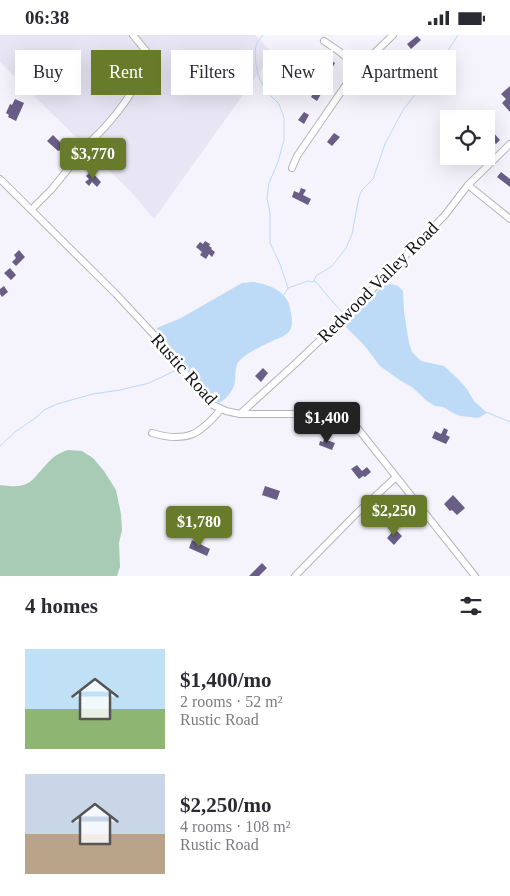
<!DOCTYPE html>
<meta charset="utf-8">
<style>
body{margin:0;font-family:Georgia,serif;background:#f2f2f3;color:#2b2b33;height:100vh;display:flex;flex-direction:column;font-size:19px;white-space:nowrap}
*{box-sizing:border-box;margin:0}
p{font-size:16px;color:#7c7c81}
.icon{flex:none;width:28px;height:28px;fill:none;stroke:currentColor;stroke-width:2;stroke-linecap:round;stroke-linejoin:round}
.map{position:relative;height:541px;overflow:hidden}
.sheet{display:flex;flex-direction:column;background:#fff;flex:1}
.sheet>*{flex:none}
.banner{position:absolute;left:15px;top:15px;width:480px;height:45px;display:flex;gap:10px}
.fabs{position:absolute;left:440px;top:75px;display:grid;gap:10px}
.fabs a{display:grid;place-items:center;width:55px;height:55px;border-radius:0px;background:#fff;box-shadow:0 5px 20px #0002;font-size:25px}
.price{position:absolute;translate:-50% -42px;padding:0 11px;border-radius:5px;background:#677b2a;color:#fff;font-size:16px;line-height:32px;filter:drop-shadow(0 1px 2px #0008)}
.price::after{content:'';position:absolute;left:50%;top:30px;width:15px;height:11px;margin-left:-8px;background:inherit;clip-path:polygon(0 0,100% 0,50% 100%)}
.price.active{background:#222;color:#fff}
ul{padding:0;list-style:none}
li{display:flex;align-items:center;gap:15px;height:125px;padding:0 25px}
li span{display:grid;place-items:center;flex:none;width:140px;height:100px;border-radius:0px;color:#555}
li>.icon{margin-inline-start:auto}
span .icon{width:60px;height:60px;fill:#fffc;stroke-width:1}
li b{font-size:21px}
h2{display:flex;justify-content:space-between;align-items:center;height:60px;padding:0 25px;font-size:21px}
.chip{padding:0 18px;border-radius:0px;background:#fff;box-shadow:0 5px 20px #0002;font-size:18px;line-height:45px}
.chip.active{background:#677b2a;color:#fff}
.status{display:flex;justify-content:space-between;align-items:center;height:35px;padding:0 25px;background:#fff;direction:ltr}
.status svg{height:14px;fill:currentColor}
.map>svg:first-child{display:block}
.built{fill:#e8e5f4}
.green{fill:#a8cbb6}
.water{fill:#bddaf7}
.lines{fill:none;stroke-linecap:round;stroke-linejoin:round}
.stream{stroke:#bddaf7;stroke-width:1}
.building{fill:#685e86}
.minor-casing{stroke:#b5b4bb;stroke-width:8}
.minor{stroke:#fff;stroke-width:6}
.labels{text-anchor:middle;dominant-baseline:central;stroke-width:5;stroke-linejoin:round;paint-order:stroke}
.street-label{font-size:18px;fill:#111013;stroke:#fff}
</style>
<div class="status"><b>06:38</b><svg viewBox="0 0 49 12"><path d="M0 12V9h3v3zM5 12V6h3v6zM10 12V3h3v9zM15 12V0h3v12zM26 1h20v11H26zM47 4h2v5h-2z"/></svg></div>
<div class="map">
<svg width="510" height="541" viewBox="0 0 510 541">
<rect width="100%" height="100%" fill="#f5f3fb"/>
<!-- built -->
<path class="built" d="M0,0H255L273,18L154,184L131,157L0,27Z"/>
<!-- green -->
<path class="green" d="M68,415L82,416L93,423L104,436L116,455L121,479L122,495L119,508L120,532L117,541H0V450C9,451 20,453 28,448C31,447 35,442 37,440C48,428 52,420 68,415Z"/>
<!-- water -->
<path class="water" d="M254,247C268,250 283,254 289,269C291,276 294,289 290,295C286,302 276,304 270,307C260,312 248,317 240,325C233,332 237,343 234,351C231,358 225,365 219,368C199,353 185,327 168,308C164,303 158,299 157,293L181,283L242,248Z
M391,249L398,251L403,256L404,277L409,308L412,317L421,326L444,331L457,343L467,354L474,366L487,378L478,383L461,381L455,379L443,372L435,371L427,366L412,352L401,346L380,331L364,310L345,291L349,284L384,250Z"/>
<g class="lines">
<!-- stream -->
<path class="stream" d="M263,0L257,8L255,15L256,30L258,38L260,45L268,58L279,69L284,83V105L278,127L269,148L267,163L270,178V208L280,229L288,253
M314,246L316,241L332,231L346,213L352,199L359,162L362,155L373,144L385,109L403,75L440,28L458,0
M284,260L288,253L308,246L311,247L314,246L317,248L331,265L345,280
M486,377L510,387
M0,411L15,397L38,381L44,375L57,369L93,359L120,355L149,348L179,334"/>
</g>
<!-- building -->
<path class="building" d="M417,1L421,5L411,14L407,9Z
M329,24L335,28L327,42L321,39Z
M319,49L325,52L317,66L311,62Z
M510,51V77L502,68L506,64L501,59Z
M15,64L24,68L16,86L8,82L9,80L6,78L10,69L12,70Z
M304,77L309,80L304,89L298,85Z
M491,95L500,105L496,109L491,103L486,108V100Z
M334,98L340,102L332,111L327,107Z
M53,100L66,113L61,117L59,115L58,116L47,106Z
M91,136L101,147L97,152L92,147L89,151L85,147L89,144L86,141Z
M501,137L510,144V152L497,142Z
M301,153L306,155L303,160L311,164L308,170L292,162L294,156L299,158Z
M205,206L210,209L209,211L212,213L211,214L215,217L212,222L209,219L206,224L200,220L202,217L196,212L200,207L203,209Z
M19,215L25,222L16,231L12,227L16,223L14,220Z
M10,233L16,240L11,245L4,238Z
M4,251L8,257L2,262L0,259V254Z
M263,333L268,338L261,347L255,341Z
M444,393L448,395L446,400L450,402L446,409L432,403L435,396L441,399Z
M324,404L335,408L332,415L319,410L320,406L323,407Z
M357,430L362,436L367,432L371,437L365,442L363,441L359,444L351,434Z
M265,451L280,456L277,465L262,460Z
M453,460L465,473L457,480L452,475L450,476L444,469Z
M392,468L395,471L391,475L398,483L392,487L385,479L383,481L380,477Z
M395,494L402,501L394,510L387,503Z
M192,505L210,514L207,521L189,513Z
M262,528L267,533L259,541H249Z"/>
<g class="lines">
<!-- minor casing -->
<g class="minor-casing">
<path id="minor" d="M324,6L340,17L359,34
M292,133L297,121L352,41L365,27L393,0
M0,144L116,259L170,317L189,343L213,370L226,376L240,379H329L342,384L355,390L475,541
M468,150L510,184
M31,175L51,155L91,106C103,95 115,81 125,67C128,63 130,58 134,54C141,45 153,38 155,27L133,0
M240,379L296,328L360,267L445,180L468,150L510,109
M152,398C186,408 200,400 221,374
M295,541L356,479L396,442"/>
</g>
<!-- minor -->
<use href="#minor" class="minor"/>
</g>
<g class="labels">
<!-- street labels -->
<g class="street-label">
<text transform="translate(378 247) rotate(-45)">Redwood Valley Road</text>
<text transform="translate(184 334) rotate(48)">Rustic Road</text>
</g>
</g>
</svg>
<div class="fabs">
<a><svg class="icon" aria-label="locate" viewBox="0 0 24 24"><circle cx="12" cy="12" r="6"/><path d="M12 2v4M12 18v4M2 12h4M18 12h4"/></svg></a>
</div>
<b class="price" style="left:93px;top:145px">$3,770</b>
<b class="price active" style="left:327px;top:409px">$1,400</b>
<b class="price" style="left:394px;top:502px">$2,250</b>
<b class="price" style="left:199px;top:513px">$1,780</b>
<div class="banner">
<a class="chip">Buy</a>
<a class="chip active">Rent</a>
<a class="chip">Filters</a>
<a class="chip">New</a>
<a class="chip">Apartment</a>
</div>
</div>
<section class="sheet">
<h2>4 homes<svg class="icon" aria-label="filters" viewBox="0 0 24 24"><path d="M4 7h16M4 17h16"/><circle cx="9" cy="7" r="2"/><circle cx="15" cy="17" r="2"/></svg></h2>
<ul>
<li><span style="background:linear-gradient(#bfe0f5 60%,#8fb573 0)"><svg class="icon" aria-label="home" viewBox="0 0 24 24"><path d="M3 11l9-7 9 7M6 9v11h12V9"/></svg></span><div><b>$1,400/mo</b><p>2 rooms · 52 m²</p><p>Rustic Road</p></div></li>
<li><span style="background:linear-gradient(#c9d6e8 60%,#b9a48a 0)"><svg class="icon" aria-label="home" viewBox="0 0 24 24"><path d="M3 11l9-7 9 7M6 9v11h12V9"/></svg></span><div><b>$2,250/mo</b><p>4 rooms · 108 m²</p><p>Rustic Road</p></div></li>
</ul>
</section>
